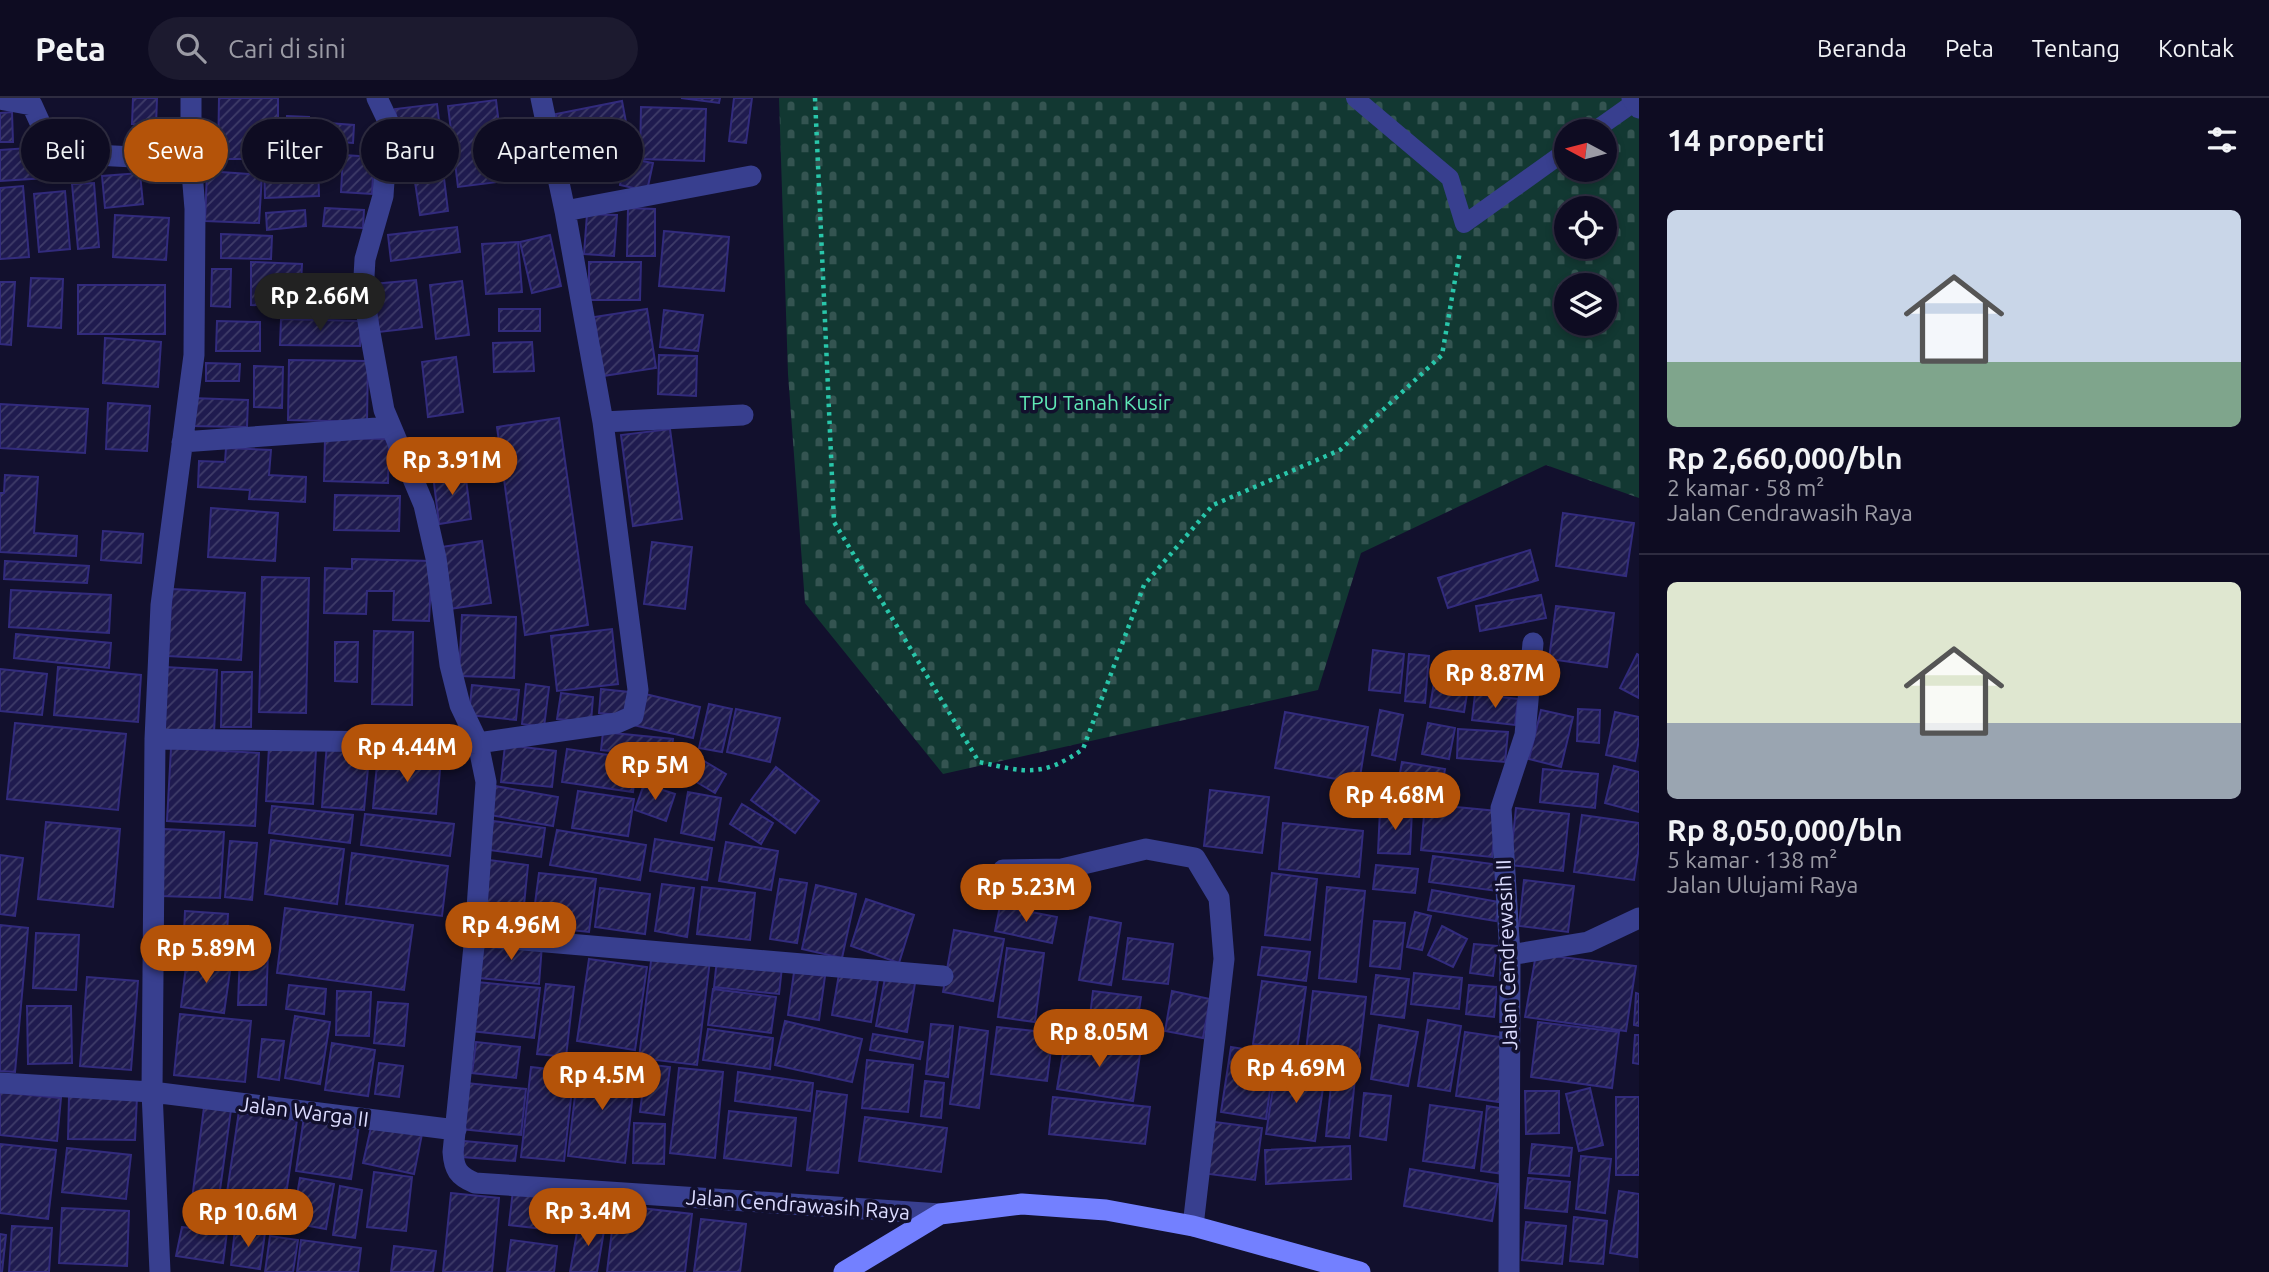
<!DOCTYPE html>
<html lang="id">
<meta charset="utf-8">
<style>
body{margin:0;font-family:Ubuntu,sans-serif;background:#1c1a2f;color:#f1f3f6;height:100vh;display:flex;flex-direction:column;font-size:26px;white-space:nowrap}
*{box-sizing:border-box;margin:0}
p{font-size:23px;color:#9b9ba5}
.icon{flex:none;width:38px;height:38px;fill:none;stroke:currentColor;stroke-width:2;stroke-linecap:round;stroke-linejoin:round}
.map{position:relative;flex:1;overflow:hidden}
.sheet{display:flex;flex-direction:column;background:#0e0c22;width:630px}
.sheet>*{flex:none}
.hud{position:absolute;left:21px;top:21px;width:665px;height:63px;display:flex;gap:14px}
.needle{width:46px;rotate:277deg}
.buttons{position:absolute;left:1554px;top:21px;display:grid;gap:14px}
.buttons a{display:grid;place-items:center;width:63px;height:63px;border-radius:50%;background:#0e0c22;box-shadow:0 4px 10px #0003,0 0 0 2px #2e2c40;font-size:35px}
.price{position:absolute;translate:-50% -60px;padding:0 16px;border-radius:24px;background:#b45309;color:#fff;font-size:23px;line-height:46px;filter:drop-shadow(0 2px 4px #0008)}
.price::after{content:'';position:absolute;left:50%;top:42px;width:21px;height:16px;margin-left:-10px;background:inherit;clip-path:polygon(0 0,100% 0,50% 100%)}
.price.current{background:#222;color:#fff}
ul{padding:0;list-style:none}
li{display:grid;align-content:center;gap:14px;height:371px;padding:0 28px}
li+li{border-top:2px solid #2e2c40}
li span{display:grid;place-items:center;height:217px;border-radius:10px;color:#555}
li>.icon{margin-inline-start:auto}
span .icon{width:126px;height:126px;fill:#fffc;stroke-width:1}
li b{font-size:30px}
h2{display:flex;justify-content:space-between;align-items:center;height:84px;padding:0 28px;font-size:30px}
.tag{padding:0 24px;border-radius:32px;background:#0e0c22;box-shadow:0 4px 10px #0003,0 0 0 2px #2e2c40;font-size:24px;line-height:63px}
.tag.current{background:#b45309;color:#fff}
header{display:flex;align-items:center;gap:42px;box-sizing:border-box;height:98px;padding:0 35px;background:#0e0c22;border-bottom:2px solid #2e2c40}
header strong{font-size:33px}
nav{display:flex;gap:38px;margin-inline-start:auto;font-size:24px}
.search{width:490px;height:63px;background:#1c1a2f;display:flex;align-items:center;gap:18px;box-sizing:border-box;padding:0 24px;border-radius:38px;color:#9b9ba5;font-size:26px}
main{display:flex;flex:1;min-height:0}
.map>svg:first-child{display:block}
.cemetery{fill:url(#cemetery-stones);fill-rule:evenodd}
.building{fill:url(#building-hatch);stroke:#322b7d;stroke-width:2}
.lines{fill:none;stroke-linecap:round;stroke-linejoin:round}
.path{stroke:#29c6aa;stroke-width:4.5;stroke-dasharray:3.5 5;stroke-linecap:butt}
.lane{stroke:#383f8f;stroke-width:18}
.street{stroke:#383f8f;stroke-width:21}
.secondary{stroke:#7380ff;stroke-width:21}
.labels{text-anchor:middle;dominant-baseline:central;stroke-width:7;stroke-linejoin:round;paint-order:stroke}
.park-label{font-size:21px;fill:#5fe8b6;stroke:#12102d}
.street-label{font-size:21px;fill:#dcdcff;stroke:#12102d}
</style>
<header>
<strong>Peta</strong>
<div class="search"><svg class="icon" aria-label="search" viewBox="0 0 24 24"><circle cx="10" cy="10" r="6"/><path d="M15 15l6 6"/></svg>Cari di sini</div>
<nav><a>Beranda</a><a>Peta</a><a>Tentang</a><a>Kontak</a></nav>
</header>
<main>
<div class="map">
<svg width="1639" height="1174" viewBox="0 0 1639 1174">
<defs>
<pattern id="cemetery-stones" width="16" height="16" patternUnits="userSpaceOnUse" patternTransform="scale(1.75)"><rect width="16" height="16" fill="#123832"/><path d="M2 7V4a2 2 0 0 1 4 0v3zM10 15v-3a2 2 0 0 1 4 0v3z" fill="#345451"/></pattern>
<pattern id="building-hatch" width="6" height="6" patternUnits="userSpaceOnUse" patternTransform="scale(1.75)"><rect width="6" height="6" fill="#1f1b4f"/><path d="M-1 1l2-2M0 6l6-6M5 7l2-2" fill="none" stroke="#3f3c69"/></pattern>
</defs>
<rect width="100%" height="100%" fill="#12102d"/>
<!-- cemetery -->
<path class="cemetery" d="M779,0H1639V400L1546,367L1361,455L1318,592L943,676L805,505L788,276ZM1566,33H1605V72H1566ZM1566,110H1605V149H1566ZM1566,187H1605V226H1566Z"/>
<!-- building -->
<path class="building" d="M133,0H157L156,28L132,26Z
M219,0H278V61H218Z
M681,0H720L719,5Z
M734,0H752L746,45L729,43Z
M496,2L506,83L458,89L448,8Z
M622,3L628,35L562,47L556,16Z
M437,6L443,55L401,61L395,11Z
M641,9L706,11L704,63L640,61Z
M12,14L13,44H0V15Z
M287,18L309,19L307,47L285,46Z
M328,25L354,27L353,45L327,43Z
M607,45L611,78L567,84L563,51Z
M43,49L46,80L0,83V52Z
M343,57L374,59L372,96L341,94Z
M625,60L653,65L647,93L620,87Z
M318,63L319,98L265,100L264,65Z
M207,73L262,77L259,125L205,123Z
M140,75L143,106L105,110L102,78Z
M444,80L448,113L420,117L415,84Z
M94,85L99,149L78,151L72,86Z
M23,88L29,159L0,161V90Z
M65,93L70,151L39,154L34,96Z
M325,110L364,112L363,130L323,128Z
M628,110L655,111V158H627Z
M305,112L306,128L267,132L266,115Z
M587,116L617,117L614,158L584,156Z
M115,117L169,120L166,162L113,159Z
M457,129L460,154L391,163L388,137Z
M664,133L729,139L724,193L659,188Z
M221,136L272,138L271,161L221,160Z
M550,137L561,188L532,195L520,144Z
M518,144L522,194L486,196L482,146Z
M251,164L302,166L300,209L251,207Z
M589,164H641L640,202H589Z
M212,171H231L230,209L211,208Z
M322,179H348V205L322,204Z
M31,180L63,181L61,230L28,228Z
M416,182L422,229L379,234L373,186Z
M462,183L469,237L436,241L430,187Z
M0,184H15L11,247L0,246Z
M78,187H165V236H78Z
M499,211H540V233H499Z
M647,211L656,270L603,278L594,219Z
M664,212L703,217L698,253L660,249Z
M281,221L361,223L360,248L280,247Z
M217,223L260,224V253H216Z
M105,240L161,244L158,289L103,285Z
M532,244L534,273L494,274L493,245Z
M659,257L697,258L696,298L658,296Z
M456,259L463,314L428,319L422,264Z
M289,262L368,263L367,324L288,322Z
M206,265L240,266L239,283H206Z
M254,268L283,269L282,310L254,309Z
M191,300L248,302L247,329L190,328Z
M108,305L150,308L147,353L106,351Z
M0,306L88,311L85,355L0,350Z
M559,320L588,527L525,537L497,329Z
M670,331L682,421L633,428L621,337Z
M325,340L389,341L388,385L324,383Z
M226,350L271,352L269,377L306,379L305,404L249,401L250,392L198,389L199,363L225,364Z
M465,373L471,421L439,426L433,377Z
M5,377L38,379L34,435L77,438L76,458L0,454V395H4Z
M335,397L400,398L399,433L334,432Z
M211,410L278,415L275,463L208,459Z
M1563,415L1634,425L1626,478L1556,468Z
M103,433L143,436L141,465L101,462Z
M482,443L491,505L449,511L441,449Z
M652,444L692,449L685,511L644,506Z
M1530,452L1538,482L1448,510L1438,480Z
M352,461L432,463L429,523L393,522L394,493H367L366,516L324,515L325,470L352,471Z
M5,463L89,468L87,485L4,481Z
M262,479L309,480L306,615L259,614Z
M172,491L245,495L241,562L168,558Z
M11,492L111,497L109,535L9,529Z
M1541,497L1546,520L1480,533L1476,508Z
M1556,508L1614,515L1607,569L1549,561Z
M462,517L516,519L514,580L459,578Z
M612,531L618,586L557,593L551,538Z
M374,533L413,534L412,607L372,606Z
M16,536L111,545L109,570L14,560Z
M335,544H358L357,584L335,583Z
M1373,552L1404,556L1400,595L1369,592Z
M1479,553H1523L1522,586H1479Z
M1409,556L1429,558L1425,605L1405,603Z
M1637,556L1639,557V600L1620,590Z
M1438,560L1472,566L1464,614L1430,609Z
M58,569L141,577L138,624L54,617Z
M165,569L217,572L214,635L162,632Z
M0,571L47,576L42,617L0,613Z
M222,574H252L251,629H221Z
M526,586L549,589L544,629L522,626Z
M472,587L519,592L516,622L469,617Z
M601,591L629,594L626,618L599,615Z
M561,595L593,599L591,624L557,621Z
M641,595L700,609L693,640L633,627Z
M1475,596L1518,601L1515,627L1472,622Z
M709,606L732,611L722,654L699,650Z
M736,611L780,620L770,664L727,654Z
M1578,611L1600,612L1599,645L1577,643Z
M1380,612L1403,617L1395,662L1372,657Z
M1541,612L1573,619L1561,669L1529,661Z
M1285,614L1368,629L1359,685L1275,670Z
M1615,614L1639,619V642L1635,663L1606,657Z
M15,625L126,636L118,712L7,701Z
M1428,625L1455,630L1449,661L1422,656Z
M1458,631L1508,634L1505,664L1457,660Z
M603,634L673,641L671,659L601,652Z
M327,645L370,649L364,712L322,709Z
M505,647L556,653L552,689L501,684Z
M269,649L316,652L313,706L266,703Z
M171,650L259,655L255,728L167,723Z
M567,651L637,661L633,694L562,684Z
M687,653L726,676L715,695L676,672Z
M378,655L441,661L436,716L373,710Z
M1402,664L1445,671L1440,698L1397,691Z
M1614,668L1639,674V714L1605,705Z
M776,669L819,703L795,735L751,702Z
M1543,671L1598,676L1595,710L1540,704Z
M644,686L675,696L666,723L635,712Z
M495,688L558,699L553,728L490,717Z
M1210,692L1269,699L1262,755L1204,748Z
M578,693L634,701L628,738L572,730Z
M688,694L721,700L714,742L681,735Z
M742,706L773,725L761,746L730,726Z
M1425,706L1497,713L1492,759L1421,752Z
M272,708L353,717L350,745L269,735Z
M1516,710L1569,716L1563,773L1510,767Z
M1380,711L1412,712L1410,756L1378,755Z
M365,716L454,726L450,758L361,747Z
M1582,717L1639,725V749L1634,782L1574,774Z
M493,723L545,730L541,759L489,752Z
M46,724L120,731L113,809L38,801Z
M1283,725L1363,733L1359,779L1279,771Z
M164,731L224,734L220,800L161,798Z
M557,732L646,747L640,782L550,767Z
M655,741L712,750L707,782L650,773Z
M271,742L344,751L337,806L265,796Z
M230,743L257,745L252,802L225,799Z
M726,744L778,753L771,792L719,783Z
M352,755L448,768L442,818L346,806Z
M0,757L23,760L15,818L0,816Z
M1433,758L1500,767L1497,793L1429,784Z
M489,762L528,767L522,827L483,823Z
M1376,767L1418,771L1415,795L1373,791Z
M539,775L596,781L589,834L532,828Z
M1272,775L1317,781L1310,842L1265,837Z
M780,781L807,785L797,845L770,841Z
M1524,782L1574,788L1568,834L1519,828Z
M662,786L694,790L687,839L655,833Z
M816,787L856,796L842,860L802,851Z
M702,789L755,795L750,842L697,836Z
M1327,789L1365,793L1356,884L1319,880Z
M600,790L650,796L645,836L595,829Z
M1432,792L1499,804L1496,823L1428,812Z
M866,801L914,817L899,865L851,848Z
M1000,808L1057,819L1052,845L995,833Z
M285,810L413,827L404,892L277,875Z
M185,813L228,816L226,857L183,854Z
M1415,814L1431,818L1422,852L1407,849Z
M1090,819L1121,825L1111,887L1079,882Z
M1374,823L1405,825L1400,871L1370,868Z
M0,827L28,830L15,974L0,973Z
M1442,828L1467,841L1453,869L1428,857Z
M954,832L1004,841L993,903L943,894Z
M36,835L79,837L76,892L33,890Z
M1128,840L1173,846L1168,886L1123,881Z
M483,841L542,847L539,886L479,880Z
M1474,846L1497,848L1493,878L1470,875Z
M1262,849L1310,854L1306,883L1258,877Z
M1007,850L1044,855L1035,924L998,919Z
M240,853L268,855L266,907H238Z
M652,855L710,862L697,967L639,960Z
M1536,856L1636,868L1626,933L1525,919Z
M187,860L231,866L224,915L181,909Z
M589,861L647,869L635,952L577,943Z
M717,861L782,869L779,896L714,889Z
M794,874L825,878L819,922L788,917Z
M1414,875L1462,880L1459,911L1411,906Z
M839,876L878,882L871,924L832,917Z
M1376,877L1409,881L1404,920L1371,916Z
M87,879L138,883L131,972L80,968Z
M885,880L915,885L907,934L876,928Z
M1262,883L1306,889L1297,952L1253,946Z
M477,884L540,890L534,940L471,933Z
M546,886L574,889L566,959L537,956Z
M289,887L326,891L324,916L286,911Z
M1469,887L1497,889L1494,919L1466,916Z
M713,891L776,899L771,935L708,927Z
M337,893L371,894L369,938L336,937Z
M1093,893L1141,899L1136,933L1089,927Z
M1172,893L1210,901L1203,940L1165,933Z
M1313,893L1366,899L1359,959L1306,953Z
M1636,895L1639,896V928L1634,927Z
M378,904L408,906L404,948L374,945Z
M27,908H71L72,965L28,966Z
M180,916L251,923L245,984L174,977Z
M295,918L330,924L320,986L285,980Z
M1428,922L1461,928L1450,993L1418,988Z
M785,923L862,941L852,984L775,967Z
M1538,924L1619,934L1612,990L1531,979Z
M931,926L953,928L948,979L926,976Z
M1379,927L1418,934L1408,988L1371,981Z
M960,929L988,933L979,1010L950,1006Z
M997,929L1053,935L1047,983L991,976Z
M708,931L773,940L770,971L703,962Z
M1465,934L1507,940L1499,1004L1456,998Z
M873,936L923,944L920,961L870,952Z
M1635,937H1639V966L1633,965Z
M1066,938L1141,950L1133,1003L1057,991Z
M262,941L284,943L279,982L258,979Z
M476,944L520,949L516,980L472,975Z
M332,945L375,952L368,998L325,992Z
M1231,949L1275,956L1266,1021L1221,1014Z
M867,962L913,967L908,1014L862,1010Z
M579,963L636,969L625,1065L568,1058Z
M379,965L403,968L399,999L375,996Z
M646,966L670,969L664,1017L640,1014Z
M531,969L574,974L564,1063L521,1059Z
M679,970L723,974L715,1060L670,1055Z
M1276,970L1325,977L1315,1043L1266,1036Z
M738,974L813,985L810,1013L735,1003Z
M1332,977L1355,980L1349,1040L1326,1038Z
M925,983L944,985L941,1020L921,1018Z
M466,985L526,991L521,1037L461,1031Z
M1590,990L1603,1047L1579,1053L1566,996Z
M817,993L847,997L838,1075L807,1072Z
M1525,993H1559V1035L1526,1036Z
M0,994L61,1000L57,1043L0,1037Z
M1364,995L1391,998L1386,1042L1360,1038Z
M69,998L137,999L135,1042L68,1041Z
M1053,999L1150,1009L1145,1046L1049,1036Z
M1616,999H1639V1077H1616Z
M1430,1007L1482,1014L1474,1070L1423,1063Z
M1487,1008L1506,1011L1504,1076L1481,1073Z
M204,1009L231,1012L216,1121L190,1117Z
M239,1013L297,1022L282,1124L224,1115Z
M729,1013L796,1020L791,1068L724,1060Z
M304,1019L359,1027L351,1081L296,1073Z
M865,1019L947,1030L941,1074L859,1063Z
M1207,1023L1262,1030L1255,1082L1201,1075Z
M372,1025L422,1036L414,1076L363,1065Z
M634,1025L665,1026L664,1066L633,1065Z
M464,1043L517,1048L515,1063L462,1059Z
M0,1046L56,1052L48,1121L0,1115Z
M1532,1046L1572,1050L1569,1078L1529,1075Z
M1350,1048L1351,1081L1266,1086L1265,1052Z
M67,1050L131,1057L126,1101L62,1094Z
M1581,1058L1611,1061L1605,1115L1576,1111Z
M1410,1071L1498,1086L1492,1123L1404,1108Z
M374,1074L412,1079L406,1133L367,1129Z
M300,1080L334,1086L326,1131L292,1125Z
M1528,1080L1570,1084L1567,1114L1525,1110Z
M340,1088L362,1092L355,1140L333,1137Z
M513,1092L565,1098L561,1133L509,1127Z
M1619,1093L1639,1096L1637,1159L1610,1155Z
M451,1095L499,1100L492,1174H443Z
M615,1107L692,1116L685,1174H607Z
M62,1110L129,1113L127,1168L59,1165Z
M1574,1119L1607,1123L1603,1166L1570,1163Z
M701,1121L746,1126L740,1174H694Z
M579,1123L605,1127L597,1174H570Z
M1526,1124L1566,1128L1562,1166L1522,1162Z
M12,1128L52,1130L49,1174H9Z
M182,1129L227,1134L223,1165L176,1158Z
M235,1131L265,1135L260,1171L231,1167Z
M0,1136L6,1137L2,1174H0Z
M270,1138L298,1142L293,1174H265Z
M301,1142L361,1150L358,1174H297Z
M511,1142L557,1148L554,1174H507Z
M394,1148L436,1153L433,1174H391Z"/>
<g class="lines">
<!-- path -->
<path class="path" d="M815,0L834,424L979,664C1025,674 1042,680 1083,651L1144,487L1213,407L1340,352L1442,257L1460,153"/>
<!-- lane -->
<path class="lane" d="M1355,0L1450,80L1464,126L1566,53
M1594,33L1635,4"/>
<!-- street -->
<path class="street" d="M377,0L388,23L383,98L365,161L363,196L384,312L424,407L436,460L450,567L460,607L478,645L486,684L475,838L453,1054C454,1071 458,1078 475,1085L940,1116
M541,0L565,113
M1632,0L1639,10
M0,1L32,7L51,49L57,55L191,62
M603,324L743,317
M182,344L391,329
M155,641L478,645L617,625L633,618L638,592L603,324L565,113L751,78
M1003,772L1062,771L1146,751L1195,760L1219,800L1224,861L1193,1128
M475,838L943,878
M1510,857L1588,844L1639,820
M0,985L152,994L456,1032
M160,1174L152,994L155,641L161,507L194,257L195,111L191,62V0
M1509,1174L1510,857L1501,710L1525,637L1533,545"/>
<!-- secondary -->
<path class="secondary" d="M844,1174L940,1116L1022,1106L1106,1112L1193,1128L1360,1174"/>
</g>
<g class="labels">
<!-- park labels -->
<g class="park-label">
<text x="1095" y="304">TPU Tanah Kusir</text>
</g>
<!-- street labels -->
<g class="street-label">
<text transform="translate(1506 857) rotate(-92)">Jalan Cendrewasih II</text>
<text transform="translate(304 1013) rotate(7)">Jalan Warga II</text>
<text transform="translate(798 1106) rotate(4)">Jalan Cendrawasih Raya</text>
</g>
</g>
</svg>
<div class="buttons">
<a><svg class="needle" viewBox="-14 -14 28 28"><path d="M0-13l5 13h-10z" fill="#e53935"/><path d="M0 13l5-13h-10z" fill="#9b9ba5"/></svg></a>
<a><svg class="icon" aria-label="locate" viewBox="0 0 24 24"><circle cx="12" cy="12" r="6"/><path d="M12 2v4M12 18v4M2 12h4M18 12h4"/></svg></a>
<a><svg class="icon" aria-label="layers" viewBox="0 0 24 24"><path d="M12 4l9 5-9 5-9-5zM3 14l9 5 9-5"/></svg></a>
</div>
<b class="price current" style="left:320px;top:235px">Rp 2.66M</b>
<b class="price" style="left:452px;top:399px">Rp 3.91M</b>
<b class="price" style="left:1495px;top:612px">Rp 8.87M</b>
<b class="price" style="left:407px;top:686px">Rp 4.44M</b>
<b class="price" style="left:655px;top:704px">Rp 5M</b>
<b class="price" style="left:1395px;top:734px">Rp 4.68M</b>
<b class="price" style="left:1026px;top:826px">Rp 5.23M</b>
<b class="price" style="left:511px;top:864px">Rp 4.96M</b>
<b class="price" style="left:206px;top:887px">Rp 5.89M</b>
<b class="price" style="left:1099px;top:971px">Rp 8.05M</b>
<b class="price" style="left:1296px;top:1007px">Rp 4.69M</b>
<b class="price" style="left:602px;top:1014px">Rp 4.5M</b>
<b class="price" style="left:588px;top:1150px">Rp 3.4M</b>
<b class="price" style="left:248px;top:1151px">Rp 10.6M</b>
<div class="hud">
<a class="tag">Beli</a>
<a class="tag current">Sewa</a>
<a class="tag">Filter</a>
<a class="tag">Baru</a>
<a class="tag">Apartemen</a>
</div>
</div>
<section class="sheet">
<h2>14 properti<svg class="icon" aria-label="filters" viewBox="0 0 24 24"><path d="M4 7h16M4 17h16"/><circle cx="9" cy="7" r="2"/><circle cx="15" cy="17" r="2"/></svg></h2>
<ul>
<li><span style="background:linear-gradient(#c9d6e8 70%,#7fa58c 0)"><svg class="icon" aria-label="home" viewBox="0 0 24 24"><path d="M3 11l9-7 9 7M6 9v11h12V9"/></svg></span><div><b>Rp 2,660,000/bln</b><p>2 kamar · 58 m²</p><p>Jalan Cendrawasih Raya</p></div></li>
<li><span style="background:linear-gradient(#dfe7d0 65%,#9aa5b1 0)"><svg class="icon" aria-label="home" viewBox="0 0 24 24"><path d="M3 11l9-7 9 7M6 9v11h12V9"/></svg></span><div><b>Rp 8,050,000/bln</b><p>5 kamar · 138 m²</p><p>Jalan Ulujami Raya</p></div></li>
</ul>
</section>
</main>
